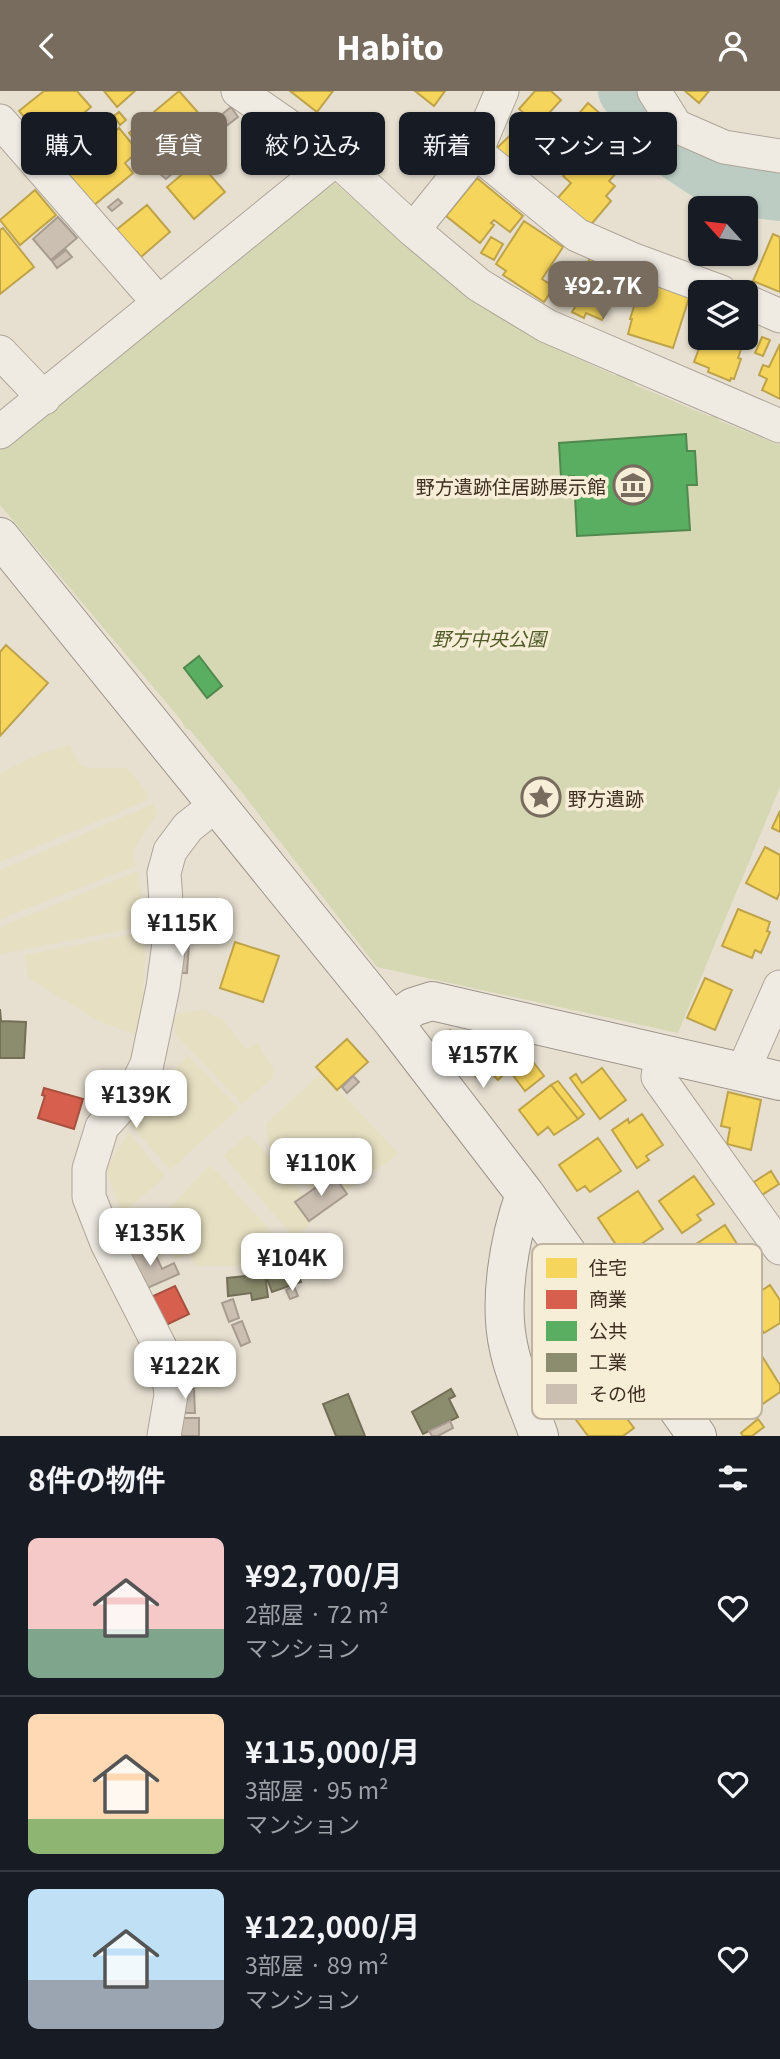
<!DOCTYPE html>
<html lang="ja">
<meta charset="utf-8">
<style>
body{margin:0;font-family:Georgia,"Noto Sans JP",serif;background:#20242c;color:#f1f3f6;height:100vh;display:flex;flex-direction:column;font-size:26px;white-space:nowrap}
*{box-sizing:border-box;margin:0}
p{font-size:23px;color:#9ea1a6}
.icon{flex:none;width:38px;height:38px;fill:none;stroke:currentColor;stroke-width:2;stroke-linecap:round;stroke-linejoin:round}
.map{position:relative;height:1345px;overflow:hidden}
.panel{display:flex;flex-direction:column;background:#171b24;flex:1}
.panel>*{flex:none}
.top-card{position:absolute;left:21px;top:21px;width:738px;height:63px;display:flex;gap:14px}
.needle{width:46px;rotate:297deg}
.buttons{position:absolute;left:688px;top:105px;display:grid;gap:14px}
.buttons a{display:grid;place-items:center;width:70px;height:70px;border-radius:10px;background:#171b24;box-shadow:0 2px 5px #0004;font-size:35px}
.price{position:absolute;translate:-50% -60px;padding:0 16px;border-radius:14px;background:#fff;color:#222;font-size:23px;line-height:46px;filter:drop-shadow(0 2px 4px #0008)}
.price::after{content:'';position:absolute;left:50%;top:42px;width:21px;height:16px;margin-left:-10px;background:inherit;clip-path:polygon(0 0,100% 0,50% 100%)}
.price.selected{background:#786c5e;color:#fff}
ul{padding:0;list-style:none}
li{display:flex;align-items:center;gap:21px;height:175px;padding:0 28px}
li+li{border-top:2px solid #363941}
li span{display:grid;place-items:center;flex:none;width:196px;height:140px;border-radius:10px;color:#555}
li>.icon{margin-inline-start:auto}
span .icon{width:84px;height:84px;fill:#fffc;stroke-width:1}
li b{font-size:30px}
h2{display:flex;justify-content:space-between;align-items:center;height:84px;padding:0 28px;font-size:30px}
.pill{padding:0 24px;border-radius:10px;background:#171b24;box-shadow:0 2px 5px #0004;font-size:24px;line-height:63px}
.pill.selected{background:#786c5e;color:#fff}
header{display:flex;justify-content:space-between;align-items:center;height:91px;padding:0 28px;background:#786c5e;color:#fff;font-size:32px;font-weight:800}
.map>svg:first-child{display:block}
.farmland{fill:#e6dfc2}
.green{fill:#d6d7b3}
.homes{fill:#f6d55c;stroke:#bea34a;stroke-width:2}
.shops{fill:#d6604d;stroke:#a85140;stroke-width:2}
.public{fill:#5aae61;stroke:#51884e;stroke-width:2}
.industry{fill:#8c8c6e;stroke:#747057;stroke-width:2}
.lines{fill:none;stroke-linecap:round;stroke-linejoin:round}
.river{stroke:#bcccc2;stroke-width:54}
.building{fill:#cbbfb2;stroke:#a89c90;stroke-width:2}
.street-casing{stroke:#ada599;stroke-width:35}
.secondary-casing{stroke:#9c958a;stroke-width:40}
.street{stroke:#efebe3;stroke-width:33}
.secondary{stroke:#efebe3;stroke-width:38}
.labels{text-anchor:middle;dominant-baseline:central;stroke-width:7;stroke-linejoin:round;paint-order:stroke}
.poi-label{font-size:19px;fill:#3d2e20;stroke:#f7eed8;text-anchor:end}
.park-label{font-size:19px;font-style:italic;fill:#4d5a26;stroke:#f7eed8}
.key{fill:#f7eed8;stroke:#bfb4a1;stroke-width:2}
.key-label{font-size:19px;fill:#3d2e20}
</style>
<header><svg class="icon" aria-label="back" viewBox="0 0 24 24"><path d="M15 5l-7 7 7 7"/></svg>Habito<svg class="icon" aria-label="person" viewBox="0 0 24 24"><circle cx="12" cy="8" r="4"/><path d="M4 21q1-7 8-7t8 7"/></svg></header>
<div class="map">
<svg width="780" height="1345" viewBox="0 0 780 1345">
<rect width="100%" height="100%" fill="#e7e0d1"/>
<!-- farmland -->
<path class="farmland" d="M70,654L79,672L89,677H127L148,703V709L0,771V682L39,663Z
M153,713L157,722L133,760L136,775L0,828V779Z
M138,780L145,835L0,863V836Z
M146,840L143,905L136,944L97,929L28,887L25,864Z
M204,919L223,929L246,958L257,952L274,978L272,987L242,1013L175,943L174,927L178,922Z
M188,964L239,1017L170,1079L130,1032Z
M322,981L399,1063L325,1115L269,1055L266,1033Z
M128,1041L165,1086L122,1123L106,1079Z
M248,1043L321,1122L295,1147L223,1065Z
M209,1075L216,1080L290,1161L264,1175H196L190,1164L174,1168L153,1134Z"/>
<!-- green -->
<path class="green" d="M335,92L389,139L540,250L614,284C622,284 631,286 635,294L709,325H716L720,330L780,354V696L678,942L377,876L240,699L190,639L185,637L181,629L0,414V358L205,191C223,191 239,165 251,153H258L291,126L292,123L302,118L303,113L320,99Z"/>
<!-- homes -->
<path class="homes" d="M44,0H77L91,16L77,28L80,32L69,41L76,50L57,66L19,20Z
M104,0H135L117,16Z
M179,0L202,26L150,68L129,42Z
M290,0H333L317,21Z
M415,0H445L434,15Z
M535,0H551L561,9L538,34L519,18Z
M685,0H709L699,12Z
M588,12L611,32L585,62L583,60L580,63L572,55L570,58L558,47Z
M119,21L126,29L120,34L114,25Z
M526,29L553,57L524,86L496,58Z
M119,37L138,60L125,72L133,82L93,115L65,82Z
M178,52L183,57L171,68L166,62Z
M593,58L618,80L609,90L615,95L606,105L611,110L588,137L556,109L571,92L563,85L573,74L577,77Z
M198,70L225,101L194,128L167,96Z
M477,87L523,125L510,141L494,129L491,132L494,134L480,152L446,125Z
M35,99L56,124L20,154L0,129Z
M147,114L170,141L141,166L137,161L130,168L110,144Z
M524,130L563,156L542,188L554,196L544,211L503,184L506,180L496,173Z
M3,137L34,176L0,203V139Z
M773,143L780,146V201L753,190Z
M491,146L503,153L494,169L481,162Z
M590,167L625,183L602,229L586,222L584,227L572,221L575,216L568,212Z
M559,177L567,181L560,194L552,191Z
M643,188L690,204L673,257L628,243L632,228H630Z
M762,246L770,249L763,265L755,262Z
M703,247H745L738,267L741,268L734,288L731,287L730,290L708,281L709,277L694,271Z
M780,253V308L762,299L767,288L759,284L763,274L769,276Z
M6,554L48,592L0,645V561Z
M780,720V741L772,737Z
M765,756L780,764V801L777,808L746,792Z
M738,818L770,831L767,840L770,841L761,862L755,859L752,867L722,855Z
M235,851L279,865L263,911L220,897Z
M705,887L732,899L715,939L687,927Z
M450,939L462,950L445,964L434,951Z
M468,946L486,950L495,961L500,957L515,972L498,989L486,977L476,986L453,958Z
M347,948L368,971L337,999L316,976Z
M520,954L544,985L525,1000L512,983L520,978L508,963Z
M602,977L626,1009L600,1028L570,987L576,983L582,992Z
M558,990L584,1023L578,1028L551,994Z
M551,994L578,1028L554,1044L548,1036L538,1044L519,1019Z
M728,1001L761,1009L751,1059L727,1053L730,1037L721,1035Z
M642,1023L663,1054L646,1065L649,1069L637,1077L612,1039L628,1028L629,1032Z
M598,1047L621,1080L590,1101L585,1095L577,1100L559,1074Z
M771,1080L779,1093L762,1104L754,1091Z
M694,1085L714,1113L697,1124L701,1129L682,1142L659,1110Z
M638,1100L663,1138L631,1160L625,1153L619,1158L598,1127Z
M725,1134L746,1167L717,1186L696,1153Z
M770,1194L780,1209V1232L764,1242L743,1212Z
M760,1262L780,1294V1301L754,1319L749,1310L739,1317L720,1288Z
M610,1287L627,1311L619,1317L634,1337L623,1345H588L568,1318Z
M758,1328L764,1336L752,1345H743L741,1342Z"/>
<!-- shops -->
<path class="shops" d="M44,997L83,1008L74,1038L38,1027L45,1005L42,1004Z
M175,1195L189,1223L162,1236L149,1207Z"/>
<!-- public -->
<path class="public" d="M686,343L687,360H695L697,394H687L690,439L577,445L574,385L561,386L559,352Z
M199,565L222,595L207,607L184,577Z"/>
<!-- industry -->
<path class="industry" d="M0,918L1,930L26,931L24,967H0Z
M295,1175L301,1191L272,1201L266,1185Z
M265,1183L268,1206L252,1209L251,1202L228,1205L227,1187Z
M451,1298L455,1305L449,1308L458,1326L423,1343L412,1321Z
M348,1303L365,1345H336L323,1313Z"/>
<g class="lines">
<!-- river -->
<path class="river" d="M625,0L665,55L709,84L747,99L780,103"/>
</g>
<!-- building -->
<path class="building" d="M231,16L238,26L221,39L214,30Z
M610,39L627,55L611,74L593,58Z
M168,77L173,82L166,88L161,84Z
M118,108L122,112L112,120L108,116Z
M58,126L77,147L51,169L33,148Z
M66,159L72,166L57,177L52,170Z
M177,852H189L187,882H175Z
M353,985L359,991L347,1002L342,996Z
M334,1084L347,1103L309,1130L295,1111Z
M151,1154L162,1178L174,1172L179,1183L143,1199L127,1165Z
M294,1195L298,1205L290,1208L286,1199Z
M233,1208L239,1227L229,1231L222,1212Z
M242,1230L250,1251L241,1255L232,1234Z
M174,1298H194L195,1322H175Z
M171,1327H199V1345H171Z
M450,1330L453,1337L438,1345H432L429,1340Z"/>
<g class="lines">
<!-- street casing -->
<g class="street-casing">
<path id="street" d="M238,0L336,68L413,139L479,194L547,235L780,335
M654,0L676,35L724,56L780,65
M0,30L159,212
M476,61L577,144L634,169L721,201
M413,139L476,61L502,0
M746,210L780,225
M0,261L44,307
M0,341L336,68
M661,963L658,986L780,1157
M743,980L780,896
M164,1345L171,1304L167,1270L107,1152L89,1106V1078L102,1036L133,1002L147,973L163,896L169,852L164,782L170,760L188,736L216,714"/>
</g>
<!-- secondary casing -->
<g class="secondary-casing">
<path id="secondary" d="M0,446L393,931L525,1103L697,1345
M393,931L413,916L432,910L780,990
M525,1103C509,1148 498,1211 509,1258C515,1287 529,1316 539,1345"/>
</g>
<!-- street -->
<use href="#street" class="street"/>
<!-- secondary -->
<use href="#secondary" class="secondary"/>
</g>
<!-- icons -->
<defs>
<g id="museum-ring" transform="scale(2.0125)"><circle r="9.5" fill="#f7eed8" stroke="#786c5e" stroke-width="1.5"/><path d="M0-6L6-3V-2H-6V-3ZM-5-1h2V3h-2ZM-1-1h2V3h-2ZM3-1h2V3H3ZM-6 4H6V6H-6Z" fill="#786c5e"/></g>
<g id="sight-ring" transform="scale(2.0125)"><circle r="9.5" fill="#f7eed8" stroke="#786c5e" stroke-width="1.5"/><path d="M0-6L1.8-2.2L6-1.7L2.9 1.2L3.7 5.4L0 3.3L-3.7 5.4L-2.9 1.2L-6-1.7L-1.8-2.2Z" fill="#786c5e"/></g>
</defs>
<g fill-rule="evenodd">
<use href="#museum-ring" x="633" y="394"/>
<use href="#sight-ring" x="541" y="706"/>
</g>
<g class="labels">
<!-- poi labels -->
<g class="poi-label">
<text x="606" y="394">野方遺跡住居跡展示館</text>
<text x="568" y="706" text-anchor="start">野方遺跡</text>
</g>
<!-- park labels -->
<g class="park-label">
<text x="489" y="546">野方中央公園</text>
</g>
</g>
<!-- legend -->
<rect x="532" y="1153" width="230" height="175" rx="10" class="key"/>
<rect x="546" y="1167" width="31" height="20" fill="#f6d55c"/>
<rect x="546" y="1199" width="31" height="19" fill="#d6604d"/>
<rect x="546" y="1230" width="31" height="20" fill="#5aae61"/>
<rect x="546" y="1262" width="31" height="19" fill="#8c8c6e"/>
<rect x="546" y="1293" width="31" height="20" fill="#cbbfb2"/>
<g class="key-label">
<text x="589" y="1184">住宅</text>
<text x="589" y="1215">商業</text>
<text x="589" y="1247">公共</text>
<text x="589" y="1278">工業</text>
<text x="589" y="1310">その他</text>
</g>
</svg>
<div class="buttons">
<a><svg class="needle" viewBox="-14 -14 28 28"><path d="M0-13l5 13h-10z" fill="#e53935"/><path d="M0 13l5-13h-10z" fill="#9ea1a6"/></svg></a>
<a><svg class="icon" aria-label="layers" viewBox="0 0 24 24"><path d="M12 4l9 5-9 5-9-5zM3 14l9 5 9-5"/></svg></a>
</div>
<b class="price selected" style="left:603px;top:230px">¥92.7K</b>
<b class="price" style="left:182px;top:867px">¥115K</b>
<b class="price" style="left:483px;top:999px">¥157K</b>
<b class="price" style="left:136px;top:1039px">¥139K</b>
<b class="price" style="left:321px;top:1107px">¥110K</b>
<b class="price" style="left:150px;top:1177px">¥135K</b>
<b class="price" style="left:292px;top:1202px">¥104K</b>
<b class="price" style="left:185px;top:1310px">¥122K</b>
<div class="top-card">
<a class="pill">購入</a>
<a class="pill selected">賃貸</a>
<a class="pill">絞り込み</a>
<a class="pill">新着</a>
<a class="pill">マンション</a>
</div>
</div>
<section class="panel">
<h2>8件の物件<svg class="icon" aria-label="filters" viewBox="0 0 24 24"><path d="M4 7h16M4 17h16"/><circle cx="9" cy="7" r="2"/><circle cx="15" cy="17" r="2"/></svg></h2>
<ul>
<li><span style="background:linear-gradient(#f6c9c9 65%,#7fa58c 0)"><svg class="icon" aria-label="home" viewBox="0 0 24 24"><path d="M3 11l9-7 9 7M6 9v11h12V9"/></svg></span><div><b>¥92,700/月</b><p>2部屋 · 72 m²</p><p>マンション</p></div><svg class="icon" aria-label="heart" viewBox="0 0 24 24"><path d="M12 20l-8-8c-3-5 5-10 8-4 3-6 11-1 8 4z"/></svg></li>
<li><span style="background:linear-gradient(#ffd9b3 75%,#8fb573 0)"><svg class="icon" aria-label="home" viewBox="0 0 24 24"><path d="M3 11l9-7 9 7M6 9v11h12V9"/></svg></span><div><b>¥115,000/月</b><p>3部屋 · 95 m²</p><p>マンション</p></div><svg class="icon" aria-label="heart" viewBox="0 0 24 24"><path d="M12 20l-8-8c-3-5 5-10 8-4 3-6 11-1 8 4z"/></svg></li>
<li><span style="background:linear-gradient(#bfe0f5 65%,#9aa5b1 0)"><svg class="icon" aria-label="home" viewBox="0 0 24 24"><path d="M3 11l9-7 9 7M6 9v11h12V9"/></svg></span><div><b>¥122,000/月</b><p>3部屋 · 89 m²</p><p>マンション</p></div><svg class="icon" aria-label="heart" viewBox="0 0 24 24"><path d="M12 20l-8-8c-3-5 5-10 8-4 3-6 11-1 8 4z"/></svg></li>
</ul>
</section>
